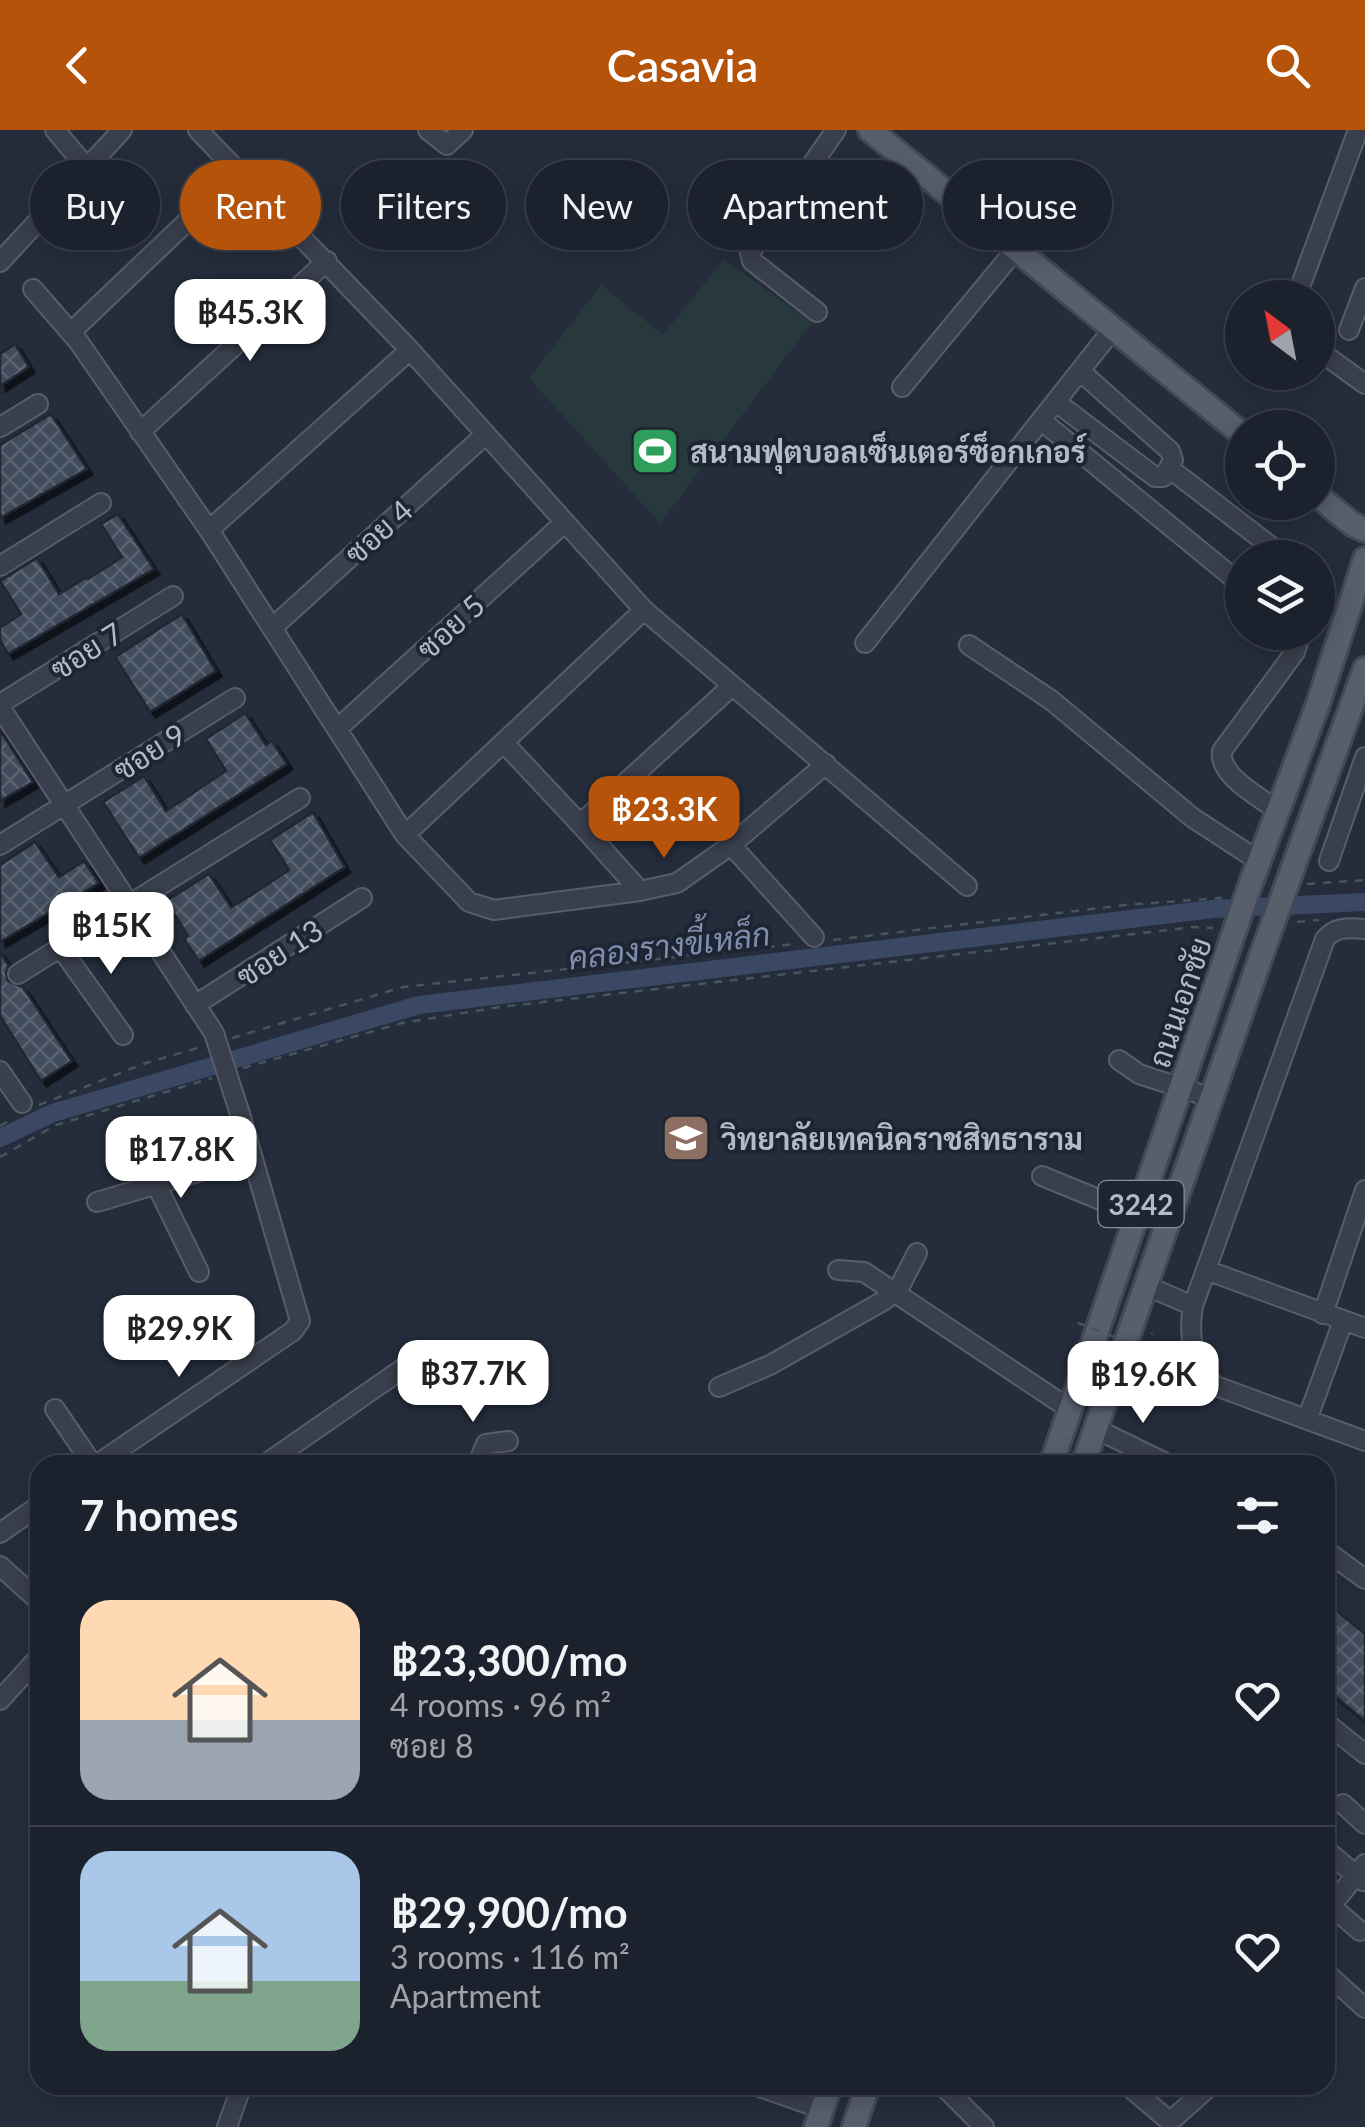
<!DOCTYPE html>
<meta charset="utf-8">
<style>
body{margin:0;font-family:Lato,Sarabun,sans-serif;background:#292f39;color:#f1f3f6;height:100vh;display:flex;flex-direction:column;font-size:38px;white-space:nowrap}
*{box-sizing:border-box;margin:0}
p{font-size:32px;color:#a0a4aa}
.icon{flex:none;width:55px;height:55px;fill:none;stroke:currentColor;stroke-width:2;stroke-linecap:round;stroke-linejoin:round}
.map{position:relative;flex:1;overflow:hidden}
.panel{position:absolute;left:30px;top:1325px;width:1305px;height:640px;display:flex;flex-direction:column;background:#1c222d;border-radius:30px;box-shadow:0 5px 25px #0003,0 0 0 2px #3a3f49}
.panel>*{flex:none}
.hud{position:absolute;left:30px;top:30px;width:1305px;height:90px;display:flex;gap:20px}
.needle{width:65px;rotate:328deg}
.controls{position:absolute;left:1225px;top:150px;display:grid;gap:20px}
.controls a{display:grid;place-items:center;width:110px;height:110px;border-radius:50%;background:#1c222d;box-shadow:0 5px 25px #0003,0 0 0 2px #3a3f49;font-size:50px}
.price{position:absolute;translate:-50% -85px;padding:0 22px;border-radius:20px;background:#fff;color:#222;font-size:32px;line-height:65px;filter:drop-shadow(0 2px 5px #0008)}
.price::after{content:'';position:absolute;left:50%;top:60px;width:30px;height:22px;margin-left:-15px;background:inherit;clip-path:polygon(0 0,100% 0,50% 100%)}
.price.selected{background:#b45309;color:#fff}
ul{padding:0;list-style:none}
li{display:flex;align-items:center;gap:30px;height:250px;padding:0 50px}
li+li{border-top:2px solid #3a3f49}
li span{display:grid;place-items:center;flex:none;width:280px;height:200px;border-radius:30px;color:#555}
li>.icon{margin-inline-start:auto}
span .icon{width:120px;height:120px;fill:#fffc;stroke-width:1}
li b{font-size:42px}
h2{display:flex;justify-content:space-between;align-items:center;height:120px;padding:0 50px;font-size:42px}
.pill{padding:0 35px;border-radius:45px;background:#1c222d;box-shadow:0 5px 25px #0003,0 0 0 2px #3a3f49;font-size:35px;line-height:90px}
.pill.selected{background:#b45309;color:#fff}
header{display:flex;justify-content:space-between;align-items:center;height:130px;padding:0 50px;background:#b45309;color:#fff;font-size:45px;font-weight:600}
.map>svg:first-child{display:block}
.grass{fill:#27393d}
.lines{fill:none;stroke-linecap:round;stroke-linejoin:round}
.canal{stroke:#3a4863;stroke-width:18}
.building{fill:url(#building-cross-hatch);stroke:#202633;stroke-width:2.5;filter:url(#shadow)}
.minor-casing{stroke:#575d6a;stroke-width:22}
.major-casing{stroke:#424855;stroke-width:28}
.path{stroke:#45565a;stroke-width:2.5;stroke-dasharray:8 8;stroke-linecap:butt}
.minor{stroke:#393f4c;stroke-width:18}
.major{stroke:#575e6c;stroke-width:22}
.minor-bridge-casing{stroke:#575d6a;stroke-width:22;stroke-linecap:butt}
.path-bridge{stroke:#45565a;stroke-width:2.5;stroke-dasharray:8 8;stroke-linecap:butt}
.minor-bridge{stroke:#393f4c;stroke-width:18}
.labels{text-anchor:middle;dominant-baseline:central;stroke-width:8;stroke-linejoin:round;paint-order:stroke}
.shield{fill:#1e2431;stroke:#888d9b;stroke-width:2.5}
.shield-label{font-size:28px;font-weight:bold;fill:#b5bac8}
.poi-label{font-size:30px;font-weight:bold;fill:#b5bac8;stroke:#1e2431;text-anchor:start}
.street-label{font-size:30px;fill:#b5bac8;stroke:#1e2431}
.water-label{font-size:32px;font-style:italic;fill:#7d8eae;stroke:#1e2431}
</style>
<header><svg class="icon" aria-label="back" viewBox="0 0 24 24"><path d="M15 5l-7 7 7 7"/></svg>Casavia<svg class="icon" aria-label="search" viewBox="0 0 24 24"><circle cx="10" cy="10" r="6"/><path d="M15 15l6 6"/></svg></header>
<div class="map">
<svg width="1365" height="1997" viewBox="0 0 1365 1997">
<defs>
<pattern id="building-cross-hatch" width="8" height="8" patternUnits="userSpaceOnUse" patternTransform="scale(2.5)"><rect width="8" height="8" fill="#414b5b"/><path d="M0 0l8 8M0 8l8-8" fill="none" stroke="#5a6371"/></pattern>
<filter id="shadow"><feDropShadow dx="5.5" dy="5.5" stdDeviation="0" flood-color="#0009"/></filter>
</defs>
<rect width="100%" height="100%" fill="#252d3c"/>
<!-- grass -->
<path class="grass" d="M724,129L812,193L660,393L529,248L601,155L663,205Z"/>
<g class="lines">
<!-- canal -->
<path class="canal" d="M0,1008L53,983L419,875L1213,779L1365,772"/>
</g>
<!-- building -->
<path class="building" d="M15,214L29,237L0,256V224Z
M51,284L87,339L0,388V315Z
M118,384L154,439L8,524L0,510V498L21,484L0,451L37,428L59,464L87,447L88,449L122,427L101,394Z
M182,484L216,541L150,582L115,527Z
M245,583L266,615L272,611L287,634L139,728L103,672L144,646L166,681L226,641L206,609Z
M0,600L33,652L0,671Z
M313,682L345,737L199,831L184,809L188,806L166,771L209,744L231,777L253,764L289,740L270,710Z
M35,712L59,747L84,731L99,753L0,812V735Z
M0,822L9,836L6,843L8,851L23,857L72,931L41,951L0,886Z
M1325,1471L1365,1504V1591L1325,1558Z"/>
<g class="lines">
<!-- minor casing -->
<g class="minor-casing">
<path id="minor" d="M55,0L87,38
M198,0L410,220L644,480L967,756
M428,0L447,15L463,0
M0,132L122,0
M33,159L78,211L209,400L405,705L469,772L494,780L640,761L677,753L731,715L826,634
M1296,168L1358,0
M817,182L752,131L750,123L836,0
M1349,200L1365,158
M71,202L239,42
M1329,228L1365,254
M1081,242L1170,321L1173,330L1169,338
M902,257L1016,119
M1056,272L1155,347H1163L1169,338L1286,428
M1042,291L1242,455
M0,297L38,274
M140,302L327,131
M209,400L410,220
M0,436L101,373
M1318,452L1324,457
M272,498L485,305
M865,513L1113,199
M969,515L1051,570L1193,688L1259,731
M0,574L173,466
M0,577L214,903
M337,599L564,393
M505,614L580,694L731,557
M1278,681C1260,667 1218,646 1222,621L1295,522L1299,509L1297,502
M580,694L640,761
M405,705L644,480
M0,715L235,568
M731,715L814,807
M1329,731L1365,627
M1365,799C1349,798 1336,796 1325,809L1193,1176C1188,1204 1192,1238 1216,1256L1365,1311
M60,817L123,905
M18,844L300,668
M195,875L362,768
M1119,930L1139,944L1212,968
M0,941L22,973
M1042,1046L1137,1085
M156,1054L199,1142
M97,1072L252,1026
M838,1140L864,1142L1071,1280
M1206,1140L1365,1198
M1147,1156L1193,1176
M1323,1184L1365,1060
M719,1257L770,1235L885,1170L901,1154L917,1123
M55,1279L93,1335
M1307,1290L1343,1191
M1096,1299L1170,1335
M96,1335L293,1201L300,1191L240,984
M264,1335L405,1237
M477,1335L486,1314L508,1311
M0,1403L40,1375
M1325,1420L1365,1449
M0,1436L40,1472
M0,1570L40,1526
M1325,1592L1365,1624
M1343,1674L1365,1694
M1325,1719L1363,1751
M1325,1771L1360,1801
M1331,1776L1365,1734
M1325,1842L1365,1878
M754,1955L822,1979
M942,1955L984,1997
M1127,1955L1167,1989L1174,1988L1211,1955
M227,1997L242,1955"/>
</g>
<!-- major casing -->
<g class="major-casing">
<path id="major" d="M870,0L1242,304
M1318,366L1352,394L1365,400
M1051,1335L1253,747L1318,574L1365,429
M1083,1335L1265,815L1365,539
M816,1997L830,1955
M854,1997L868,1955"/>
</g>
<!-- path -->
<path class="path" d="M1307,754L1365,750
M1297,792L1319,790
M833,810L1125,775L1222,768
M232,908L403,857L795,814
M243,938L402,893L500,877L1194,797L1213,798
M39,975L146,933L201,917
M0,996L14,988
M0,1027L56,995L212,948
M1148,1220L1152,1203"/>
<!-- minor -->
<use href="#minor" class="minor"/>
<!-- major -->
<use href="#major" class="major"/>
<!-- minor-bridge casing -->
<g class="minor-bridge-casing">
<path id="minor-bridge" d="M214,903L240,984"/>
</g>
<!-- path-bridge -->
<path class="path-bridge" d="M1078,1193L1148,1220"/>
<!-- minor-bridge -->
<use href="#minor-bridge" class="minor-bridge"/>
</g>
<!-- icons -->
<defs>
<g id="stadium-square" transform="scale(2.5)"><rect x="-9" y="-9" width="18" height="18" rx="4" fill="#2e9e5b" stroke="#1e2431"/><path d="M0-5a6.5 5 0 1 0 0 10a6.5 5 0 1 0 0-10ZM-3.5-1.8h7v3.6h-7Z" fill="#fff"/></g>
<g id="university-square" transform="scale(2.5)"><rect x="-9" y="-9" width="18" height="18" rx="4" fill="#8d6e63" stroke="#1e2431"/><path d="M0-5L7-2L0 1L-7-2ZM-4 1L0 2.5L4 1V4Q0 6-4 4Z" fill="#fff"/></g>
</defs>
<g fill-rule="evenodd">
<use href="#stadium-square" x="655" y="321"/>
<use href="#university-square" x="686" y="1008"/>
</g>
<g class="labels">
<!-- shield labels -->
<rect class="shield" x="1098.5" y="1051" width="85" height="46" rx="8"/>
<g class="shield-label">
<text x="1141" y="1074">3242</text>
</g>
<!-- poi labels -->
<g class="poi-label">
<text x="690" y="321">สนามฟุตบอลเซ็นเตอร์ซ็อกเกอร์</text>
<text x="721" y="1008">วิทยาลัยเทคนิคราชสิทธาราม</text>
</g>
<!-- street labels -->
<g class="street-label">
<text transform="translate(378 401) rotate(-42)">ซอย 4</text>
<text transform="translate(450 496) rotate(-42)">ซอย 5</text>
<text transform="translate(86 520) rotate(-32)">ซอย 7</text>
<text transform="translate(149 621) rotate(-32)">ซอย 9</text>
<text transform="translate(279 822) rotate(-33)">ซอย 13</text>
<text transform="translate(1179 872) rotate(-71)">ถนนเอกชัย</text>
</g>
<!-- water labels -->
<g class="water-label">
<text transform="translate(669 815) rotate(-7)">คลองรางขี้เหล็ก</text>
</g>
</g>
</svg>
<div class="controls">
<a><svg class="needle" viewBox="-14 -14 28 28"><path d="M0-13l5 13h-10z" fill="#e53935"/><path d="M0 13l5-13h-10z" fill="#a0a4aa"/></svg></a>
<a><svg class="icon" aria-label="locate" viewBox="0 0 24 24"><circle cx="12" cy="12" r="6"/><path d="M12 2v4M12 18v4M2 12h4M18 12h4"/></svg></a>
<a><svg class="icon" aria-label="layers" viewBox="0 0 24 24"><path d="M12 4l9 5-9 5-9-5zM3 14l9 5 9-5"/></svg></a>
</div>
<b class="price" style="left:250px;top:234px">฿45.3K</b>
<b class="price selected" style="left:664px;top:731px">฿23.3K</b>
<b class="price" style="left:111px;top:847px">฿15K</b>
<b class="price" style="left:181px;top:1071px">฿17.8K</b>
<b class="price" style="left:179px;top:1250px">฿29.9K</b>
<b class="price" style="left:473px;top:1295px">฿37.7K</b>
<b class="price" style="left:1143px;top:1296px">฿19.6K</b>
<div class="hud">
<a class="pill">Buy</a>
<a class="pill selected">Rent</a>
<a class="pill">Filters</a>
<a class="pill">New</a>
<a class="pill">Apartment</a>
<a class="pill">House</a>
</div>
<section class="panel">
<h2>7 homes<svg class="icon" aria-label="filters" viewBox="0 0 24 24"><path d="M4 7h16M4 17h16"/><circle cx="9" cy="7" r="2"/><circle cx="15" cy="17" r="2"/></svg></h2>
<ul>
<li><span style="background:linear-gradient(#ffd9b3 60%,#9aa5b1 0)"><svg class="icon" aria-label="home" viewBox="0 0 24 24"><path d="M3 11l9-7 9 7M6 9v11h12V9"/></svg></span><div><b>฿23,300/mo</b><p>4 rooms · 96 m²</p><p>ซอย 8</p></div><svg class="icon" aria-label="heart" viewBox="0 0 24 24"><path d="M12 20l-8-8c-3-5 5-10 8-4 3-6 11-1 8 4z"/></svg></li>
<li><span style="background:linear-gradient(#a9c7e8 65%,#7fa58c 0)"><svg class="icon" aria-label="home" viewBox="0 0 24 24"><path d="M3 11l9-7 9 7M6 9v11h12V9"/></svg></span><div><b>฿29,900/mo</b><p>3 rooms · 116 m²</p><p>Apartment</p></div><svg class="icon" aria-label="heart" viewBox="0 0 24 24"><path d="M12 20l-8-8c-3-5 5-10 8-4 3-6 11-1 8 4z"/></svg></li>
</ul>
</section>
</div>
